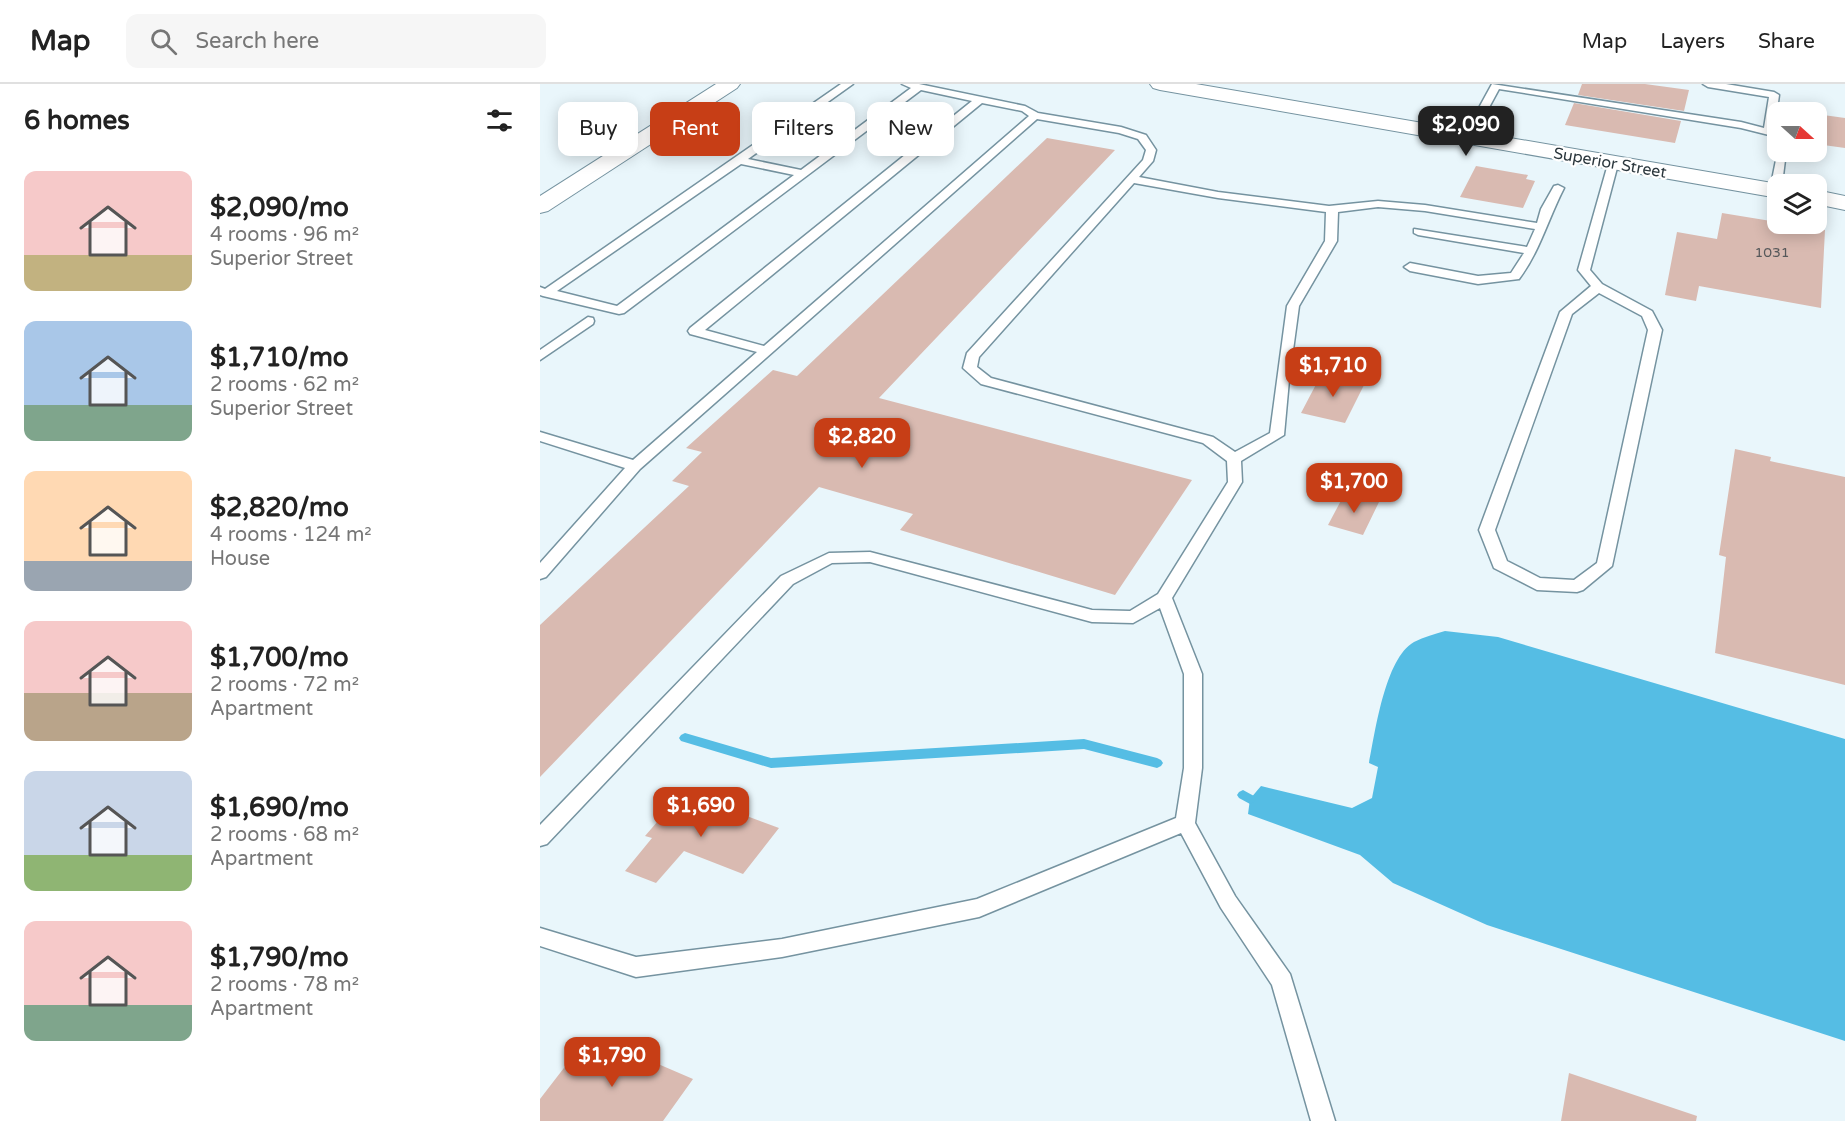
<!DOCTYPE html>
<meta charset="utf-8">
<style>
body{margin:0;font-family:"Varela Round",sans-serif;background:#f6f6f6;color:#222;height:100vh;display:flex;flex-direction:column;font-size:22px;white-space:nowrap}
*{box-sizing:border-box;margin:0}
p{font-size:20px;color:#767676}
.icon{flex:none;width:33px;height:33px;fill:none;stroke:currentColor;stroke-width:2;stroke-linecap:round;stroke-linejoin:round}
.map{position:relative;flex:1;overflow:hidden}
.drawer{display:flex;flex-direction:column;background:#fff;width:540px}
.drawer>*{flex:none}
.guide{position:absolute;left:18px;top:18px;width:570px;height:54px;display:flex;gap:12px}
.needle{width:39px;rotate:111deg}
.fabs{position:absolute;left:1227px;top:18px;display:grid;gap:12px}
.fabs a{display:grid;place-items:center;width:60px;height:60px;border-radius:12px;background:#fff;box-shadow:0 3px 15px #0003;font-size:30px}
.price{position:absolute;translate:-50% -51px;padding:0 14px;border-radius:12px;background:#c73e16;color:#fff;font-size:20px;line-height:39px;filter:drop-shadow(0 2px 3px #0008)}
.price::after{content:'';position:absolute;left:50%;top:36px;width:18px;height:14px;margin-left:-9px;background:inherit;clip-path:polygon(0 0,100% 0,50% 100%)}
.price.active{background:#222;color:#fff}
ul{padding:0;list-style:none}
li{display:flex;align-items:center;gap:18px;height:150px;padding:0 24px}
li span{display:grid;place-items:center;flex:none;width:168px;height:120px;border-radius:12px;color:#555}
li>.icon{margin-inline-start:auto}
span .icon{width:72px;height:72px;fill:#fffc;stroke-width:1}
li b{font-size:26px}
h2{display:flex;justify-content:space-between;align-items:center;height:72px;padding:0 24px;font-size:26px}
.tag{padding:0 21px;border-radius:12px;background:#fff;box-shadow:0 3px 15px #0003;font-size:21px;line-height:54px}
.tag.active{background:#c73e16;color:#fff}
header{display:flex;align-items:center;gap:36px;box-sizing:border-box;height:84px;padding:0 30px;background:#fff;border-bottom:2px solid #e0e0e0}
header strong{font-size:28px}
nav{display:flex;gap:33px;margin-inline-start:auto;font-size:21px}
.search{width:420px;height:54px;background:#f6f6f6;display:flex;align-items:center;gap:15px;box-sizing:border-box;padding:0 21px;border-radius:12px;color:#767676;font-size:22px}
main{display:flex;flex:1;min-height:0}
.map>svg:first-child{display:block}
.water{fill:#55bde4}
.lines{fill:none;stroke-linecap:round;stroke-linejoin:round}
.stream{fill:#55bde4;fill-rule:evenodd}
.building{fill:#d9bab1}
.service-casing{stroke:#7593a0;stroke-width:3}
.minor-casing{stroke:#7593a0;stroke-width:2}
.secondary-casing{stroke:#7593a0;stroke-width:2}
.service{fill:#fff;fill-rule:evenodd}
.minor{fill:#fff;fill-rule:evenodd}
.secondary{fill:#fff;fill-rule:evenodd}
.labels{text-anchor:middle;dominant-baseline:central;stroke-width:4.5;stroke-linejoin:round;paint-order:stroke}
.far-number-label{font-size:14px;fill:#56585a}
.far-street-label{font-size:16px;fill:#2b373d;stroke:#fff}
</style>
<header>
<strong>Map</strong>
<div class="search"><svg class="icon" aria-label="search" viewBox="0 0 24 24"><circle cx="10" cy="10" r="6"/><path d="M15 15l6 6"/></svg>Search here</div>
<nav><a>Map</a><a>Layers</a><a>Share</a></nav>
</header>
<main>
<section class="drawer">
<h2>6 homes<svg class="icon" aria-label="filters" viewBox="0 0 24 24"><path d="M4 7h16M4 17h16"/><circle cx="9" cy="7" r="2"/><circle cx="15" cy="17" r="2"/></svg></h2>
<ul>
<li><span style="background:linear-gradient(#f6c9c9 70%,#c2b280 0)"><svg class="icon" aria-label="home" viewBox="0 0 24 24"><path d="M3 11l9-7 9 7M6 9v11h12V9"/></svg></span><div><b>$2,090/mo</b><p>4 rooms · 96 m²</p><p>Superior Street</p></div></li>
<li><span style="background:linear-gradient(#a9c7e8 70%,#7fa58c 0)"><svg class="icon" aria-label="home" viewBox="0 0 24 24"><path d="M3 11l9-7 9 7M6 9v11h12V9"/></svg></span><div><b>$1,710/mo</b><p>2 rooms · 62 m²</p><p>Superior Street</p></div></li>
<li><span style="background:linear-gradient(#ffd9b3 75%,#9aa5b1 0)"><svg class="icon" aria-label="home" viewBox="0 0 24 24"><path d="M3 11l9-7 9 7M6 9v11h12V9"/></svg></span><div><b>$2,820/mo</b><p>4 rooms · 124 m²</p><p>House</p></div></li>
<li><span style="background:linear-gradient(#f6c9c9 60%,#b9a48a 0)"><svg class="icon" aria-label="home" viewBox="0 0 24 24"><path d="M3 11l9-7 9 7M6 9v11h12V9"/></svg></span><div><b>$1,700/mo</b><p>2 rooms · 72 m²</p><p>Apartment</p></div></li>
<li><span style="background:linear-gradient(#c9d6e8 70%,#8fb573 0)"><svg class="icon" aria-label="home" viewBox="0 0 24 24"><path d="M3 11l9-7 9 7M6 9v11h12V9"/></svg></span><div><b>$1,690/mo</b><p>2 rooms · 68 m²</p><p>Apartment</p></div></li>
<li><span style="background:linear-gradient(#f6c9c9 70%,#7fa58c 0)"><svg class="icon" aria-label="home" viewBox="0 0 24 24"><path d="M3 11l9-7 9 7M6 9v11h12V9"/></svg></span><div><b>$1,790/mo</b><p>2 rooms · 78 m²</p><p>Apartment</p></div></li>
</ul>
</section>
<div class="map">
<svg width="1305" height="1037" viewBox="0 0 1305 1037">
<rect width="100%" height="100%" fill="#e9f6fb"/>
<!-- water -->
<path class="water" d="M905,547L958,553L1305,655V957L947,841L853,799L820,771L708,730L710,715L721,702L812,724L832,714L838,683L829,679C835,649 845,574 874,558C884,553 895,550 905,547Z"/>
<g class="lines">
<!-- stream -->
<path class="stream" d="M145,649L231,674L544,655L617,674L621,676L623,679L621,682L617,684L544,665L231,684L141,657L139,654L141,651Z
M703,706L714,712L716,715L714,718L710,720L699,714L697,711L699,708Z"/>
</g>
<!-- building -->
<path class="building" d="M1042,0H1105L1149,6L1144,27L1038,11Z
M1034,19L1141,37L1135,59L1025,41Z
M1276,30L1305,34V64L1276,60Z
M507,54L575,66L339,314L652,396L575,511L360,446L373,430L279,403L0,693V541L149,402L132,397L162,368L146,364L233,286L257,292Z
M936,82L988,91L986,95L995,97L983,124L920,113Z
M1182,129L1285,146L1281,224L1159,202L1156,217L1125,211L1137,148L1177,155Z
M782,289L825,299L805,339L761,329Z
M1195,365L1231,373L1230,377L1305,393V601L1175,569L1186,473L1179,471Z
M805,409L839,418L823,451L788,441Z
M143,708L239,744L203,790L144,767L116,799L85,787L112,754L105,752Z
M47,954L64,962L67,958L153,995L123,1037H0V1015Z
M1029,989L1157,1032L1156,1037H1021Z"/>
<g class="lines">
<!-- service casing -->
<g class="service-casing">
<path id="service" d="M301,0H313L208,75L261,86L371,4L362,0H379L485,22L498,29L581,43L606,51L616,66L613,77L599,93L678,108L789,122L838,117L885,121L997,139L1001,125L1014,102L1018,101L1024,104C1008,135 1000,167 979,195L938,200L870,187L864,183L870,179L938,192L971,189L984,169L878,151L874,149V145L987,163L995,145L885,127L838,123L798,128L797,157L759,222L749,296L744,351L701,377L702,398L632,514L662,590V684L655,739L695,812L750,890L795,1037H771L732,901L681,824L641,749L439,833L242,873L96,893L0,862V844L96,873L242,855L437,815L636,734L644,684V590L620,524L593,539L552,538L330,478L292,479L253,500L7,760L0,762V741L241,492L289,469L330,468L552,526L590,527L618,510L688,398L687,377L663,359L441,300L423,284L427,269L603,76L606,66L598,55L579,49L497,35L100,385L6,493L0,495V479L85,384L0,357V348L93,376L217,268L150,250L148,247L150,244L432,17L381,6L84,229L79,230L3,212L0,211V203L5,205ZM442,19L482,27L489,32L224,262L165,246ZM201,80L254,91L77,222L17,207ZM594,99L678,114L786,128L785,157L747,222L730,349L695,368L673,353L451,294L437,283L439,273Z
M952,0L1201,38L1224,44L1229,13L1168,3L1163,0H1186L1234,8L1239,11L1234,48L1229,51L1201,44L959,5L932,55H924L923,53Z
M1238,66L1246,68L1242,100H1238L1236,109L1230,106Z
M1073,77L1078,80L1050,186L1062,200L1112,227L1122,246L1072,482L1043,506L1037,508L997,506L954,484L939,446L1020,228L1051,202L1038,186L1068,80ZM1059,209L1102,232L1108,246L1057,479L1034,496L1000,494L967,477L955,446L1032,230Z
M48,233L53,234L54,237L53,240L0,276V266Z"/>
</g>
<!-- minor casing -->
<g class="minor-casing">
<path id="minor" d="M610,0H656L1238,100V114L620,6L613,4Z
M1276,106L1305,112V126L1276,120Z"/>
</g>
<!-- secondary casing -->
<g class="secondary-casing">
<path id="secondary" d="M176,0H200L197,4L8,127L0,129V112Z"/>
</g>
<!-- service -->
<use href="#service" class="service"/>
<!-- minor -->
<use href="#minor" class="minor"/>
<!-- secondary -->
<use href="#secondary" class="secondary"/>
</g>
<g class="labels">
<!-- far-number labels -->
<g class="far-number-label">
<text x="1232" y="168">1031</text>
</g>
<!-- far-street labels -->
<g class="far-street-label">
<text transform="translate(1070 79) rotate(10)">Superior Street</text>
</g>
</g>
</svg>
<div class="fabs">
<a><svg class="needle" viewBox="-14 -14 28 28"><path d="M0-13l5 13h-10z" fill="#e53935"/><path d="M0 13l5-13h-10z" fill="#767676"/></svg></a>
<a><svg class="icon" aria-label="layers" viewBox="0 0 24 24"><path d="M12 4l9 5-9 5-9-5zM3 14l9 5 9-5"/></svg></a>
</div>
<b class="price active" style="left:926px;top:73px">$2,090</b>
<b class="price" style="left:793px;top:314px">$1,710</b>
<b class="price" style="left:322px;top:385px">$2,820</b>
<b class="price" style="left:814px;top:430px">$1,700</b>
<b class="price" style="left:161px;top:754px">$1,690</b>
<b class="price" style="left:72px;top:1004px">$1,790</b>
<div class="guide">
<a class="tag">Buy</a>
<a class="tag active">Rent</a>
<a class="tag">Filters</a>
<a class="tag">New</a>
</div>
</div>
</main>
